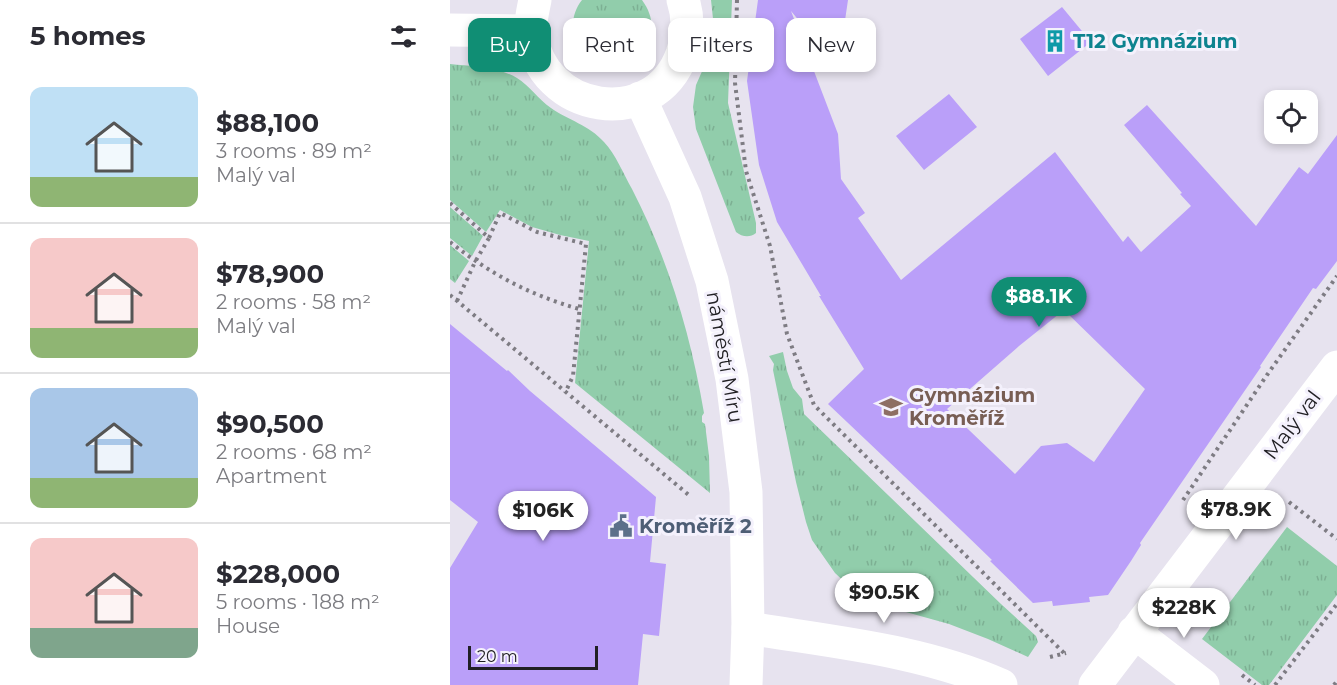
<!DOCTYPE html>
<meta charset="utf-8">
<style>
body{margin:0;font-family:Montserrat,sans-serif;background:#f7f7f7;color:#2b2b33;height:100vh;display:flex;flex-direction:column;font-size:22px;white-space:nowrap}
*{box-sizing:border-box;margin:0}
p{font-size:20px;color:#7c7c81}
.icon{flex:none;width:33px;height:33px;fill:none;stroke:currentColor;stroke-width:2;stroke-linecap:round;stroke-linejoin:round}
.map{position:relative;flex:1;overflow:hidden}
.panel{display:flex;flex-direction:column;background:#fff;width:450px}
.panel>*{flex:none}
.guide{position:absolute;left:18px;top:18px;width:570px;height:54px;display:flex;gap:12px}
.controls{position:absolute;left:814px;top:90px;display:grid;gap:12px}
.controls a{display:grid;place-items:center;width:54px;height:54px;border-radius:12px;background:#fff;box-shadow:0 3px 9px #0003;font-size:30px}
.scale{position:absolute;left:18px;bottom:15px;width:130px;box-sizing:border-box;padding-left:6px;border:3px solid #212024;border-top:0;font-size:16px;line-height:21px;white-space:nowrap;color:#212024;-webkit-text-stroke:4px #f4f1fc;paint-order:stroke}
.price{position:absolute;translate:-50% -51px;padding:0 14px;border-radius:21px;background:#fff;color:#222;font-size:20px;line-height:39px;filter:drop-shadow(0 2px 3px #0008)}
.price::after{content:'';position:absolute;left:50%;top:36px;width:18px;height:14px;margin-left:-9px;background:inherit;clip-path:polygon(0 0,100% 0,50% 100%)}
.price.current{background:#108e74;color:#fff}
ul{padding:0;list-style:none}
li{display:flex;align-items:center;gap:18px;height:150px;padding:0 30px}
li+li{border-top:2px solid #e1e1e2}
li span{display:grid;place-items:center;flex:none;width:168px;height:120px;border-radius:12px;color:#555}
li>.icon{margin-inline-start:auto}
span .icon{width:72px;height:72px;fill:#fffc;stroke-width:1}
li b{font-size:26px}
h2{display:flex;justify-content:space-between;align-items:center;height:72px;padding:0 30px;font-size:26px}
.pill{padding:0 21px;border-radius:12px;background:#fff;box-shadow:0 3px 9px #0003;font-size:21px;line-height:54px}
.pill.current{background:#108e74;color:#fff}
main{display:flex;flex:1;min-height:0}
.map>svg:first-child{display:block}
.grass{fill:url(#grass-tufts)}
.building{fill:#ba9ff9;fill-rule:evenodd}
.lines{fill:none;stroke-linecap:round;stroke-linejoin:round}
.path{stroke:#7e7c83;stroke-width:4;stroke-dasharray:3 4.5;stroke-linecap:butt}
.minor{stroke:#fff;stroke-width:33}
.secondary{stroke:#fff;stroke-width:33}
.primary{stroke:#fff;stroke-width:33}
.labels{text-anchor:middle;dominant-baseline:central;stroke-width:6;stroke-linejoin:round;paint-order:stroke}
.culture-label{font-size:20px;font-weight:bold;fill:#0d838f;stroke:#f4f1fc;text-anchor:start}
.street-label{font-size:20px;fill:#212024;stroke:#f4f1fc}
.education-label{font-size:20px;font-weight:bold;fill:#785e54;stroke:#f4f1fc;text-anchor:start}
.service-label{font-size:20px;font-weight:bold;fill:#4e5e75;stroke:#f4f1fc;text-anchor:start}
</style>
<main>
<section class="panel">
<h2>5 homes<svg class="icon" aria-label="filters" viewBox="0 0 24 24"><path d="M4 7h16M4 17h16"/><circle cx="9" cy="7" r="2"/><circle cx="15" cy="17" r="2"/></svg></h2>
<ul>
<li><span style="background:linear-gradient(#bfe0f5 75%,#8fb573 0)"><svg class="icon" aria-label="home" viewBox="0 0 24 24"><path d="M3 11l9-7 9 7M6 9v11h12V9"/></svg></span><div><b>$88,100</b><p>3 rooms · 89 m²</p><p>Malý val</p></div></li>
<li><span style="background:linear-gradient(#f6c9c9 75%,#8fb573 0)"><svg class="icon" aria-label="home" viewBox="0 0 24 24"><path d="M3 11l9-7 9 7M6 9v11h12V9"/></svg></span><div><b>$78,900</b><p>2 rooms · 58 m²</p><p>Malý val</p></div></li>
<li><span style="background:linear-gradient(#a9c7e8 75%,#8fb573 0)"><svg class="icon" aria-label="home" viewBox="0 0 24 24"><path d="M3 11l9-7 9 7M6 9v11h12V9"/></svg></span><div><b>$90,500</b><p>2 rooms · 68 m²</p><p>Apartment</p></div></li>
<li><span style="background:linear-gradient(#f6c9c9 75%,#7fa58c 0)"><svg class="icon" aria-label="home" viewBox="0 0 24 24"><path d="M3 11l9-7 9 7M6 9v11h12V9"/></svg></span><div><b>$228,000</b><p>5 rooms · 188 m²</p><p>House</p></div></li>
</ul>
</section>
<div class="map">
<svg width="887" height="685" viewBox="0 0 887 685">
<defs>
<pattern id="grass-tufts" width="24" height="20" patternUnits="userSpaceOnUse" patternTransform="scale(1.5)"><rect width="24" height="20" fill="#91cdab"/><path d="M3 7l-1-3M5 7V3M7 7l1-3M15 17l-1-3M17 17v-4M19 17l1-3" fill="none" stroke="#7db093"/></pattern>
</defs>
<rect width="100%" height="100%" fill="#e7e3ef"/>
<!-- grass -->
<path class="grass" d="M132,0H192C231,53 139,94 124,35C121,23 124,10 132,0Z
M261,0H282L278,103L306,223V233C300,238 292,237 286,232L246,129L243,107L246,85L257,60L264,28Z
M0,64C20,66 49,67 67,78C79,85 88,99 101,108C118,120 139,125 154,142C166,155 173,173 182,189C218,259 241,335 254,413L252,416V422L255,424L259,456L260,493L125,383L139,241L110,235L82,227L50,210L36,232L0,200Z
M0,207L33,236L22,256L0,238Z
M0,245L19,261L5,283L0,279Z
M333,352L337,371L343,388L352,399L354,414L551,604L586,636L588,642L578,657L538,639L499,624L438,607L419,600L401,588L385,573L362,540L356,522L346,482L323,370L324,364L319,356Z
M837,527L887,566V595L819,685H812L752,639Z"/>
<!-- building -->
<path class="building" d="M308,0H398L388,68L341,11L388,134L391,179L415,213L408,218L451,280L605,152L673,242L678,236L691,252L741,206L730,194L732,193L674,125L697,105L806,226L849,167L858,174L887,135V261L866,289L863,288L810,366L811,367L690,543L691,545L681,561L658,595L639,597L640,602L603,606L602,601L583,603L540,561L542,560L512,531L378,404L414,369L369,296H371L327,222L309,165L297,81ZM614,310L695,389L644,462L617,443L591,446L565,474L497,409L569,346Z
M612,7L641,42L598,76L570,39Z
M499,94L527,127L474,170L446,136Z
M0,324L57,371L58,370L80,391L206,497L200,562L216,564L209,636L193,634L188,685H0V568L28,522L0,500Z"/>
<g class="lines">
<!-- path -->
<path class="path" d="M287,0L285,83L296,171L320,246L337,334L364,405L615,654
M0,203L39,238L50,213L87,232L136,244L123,376L115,393
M0,242C42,275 78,294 129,309
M0,295L240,496
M7,301L25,262L39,238
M733,500L817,375L887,276
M839,502L887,539
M600,657L616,653
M792,675L805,685
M825,685L887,604
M884,685L887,681"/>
<!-- minor -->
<path class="minor" d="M298,628C383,642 472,650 551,685
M684,632L753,685
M645,685L887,367"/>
<!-- secondary -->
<path class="secondary" d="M0,30L81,31"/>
<!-- primary -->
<path class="primary" d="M85,0C83,10 80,21 81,32C90,114 204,132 232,54C238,36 239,18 233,0
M190,98L235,197L262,281L282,379L296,492L298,628L296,685"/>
</g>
<!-- icons -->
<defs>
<g id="building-bare" transform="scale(1.8)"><path d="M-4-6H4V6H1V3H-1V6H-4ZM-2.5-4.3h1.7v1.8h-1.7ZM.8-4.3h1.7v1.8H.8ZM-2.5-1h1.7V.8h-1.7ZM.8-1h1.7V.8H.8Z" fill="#0f9aa8" stroke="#f4f1fc" stroke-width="2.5" paint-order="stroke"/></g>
<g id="university-bare" transform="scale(1.8)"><path d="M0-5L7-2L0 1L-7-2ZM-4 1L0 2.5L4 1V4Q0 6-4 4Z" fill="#8d6e63" stroke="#f4f1fc" stroke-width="2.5" paint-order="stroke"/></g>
<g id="civic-bare" transform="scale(1.8)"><path d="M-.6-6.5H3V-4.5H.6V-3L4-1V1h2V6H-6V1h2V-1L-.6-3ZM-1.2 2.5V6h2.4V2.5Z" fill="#5c6f8a" stroke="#f4f1fc" stroke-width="2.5" paint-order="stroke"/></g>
</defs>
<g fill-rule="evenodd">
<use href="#building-bare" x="605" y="41"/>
<use href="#university-bare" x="441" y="407"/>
<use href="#civic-bare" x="171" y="526"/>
</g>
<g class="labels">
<!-- culture labels -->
<g class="culture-label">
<text x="623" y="41">T12 Gymnázium</text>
</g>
<!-- street labels -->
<g class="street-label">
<text transform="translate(275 357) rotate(80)">náměstí Míru</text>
<text transform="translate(842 425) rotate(-53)">Malý val</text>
</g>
<!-- education labels -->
<g class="education-label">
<text x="459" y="395">Gymnázium<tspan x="459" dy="23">Kroměříž</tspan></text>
</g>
<!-- service labels -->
<g class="service-label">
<text x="189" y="526">Kroměříž 2</text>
</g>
</g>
</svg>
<div class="controls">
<a><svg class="icon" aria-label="locate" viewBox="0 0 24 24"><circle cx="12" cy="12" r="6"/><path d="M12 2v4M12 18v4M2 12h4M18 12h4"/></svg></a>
</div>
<div class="scale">20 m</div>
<b class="price current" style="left:589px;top:328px">$88.1K</b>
<b class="price" style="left:786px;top:541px">$78.9K</b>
<b class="price" style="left:93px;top:542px">$106K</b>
<b class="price" style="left:434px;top:624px">$90.5K</b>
<b class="price" style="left:734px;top:639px">$228K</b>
<div class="guide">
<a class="pill current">Buy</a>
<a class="pill">Rent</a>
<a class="pill">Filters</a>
<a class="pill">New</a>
</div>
</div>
</main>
